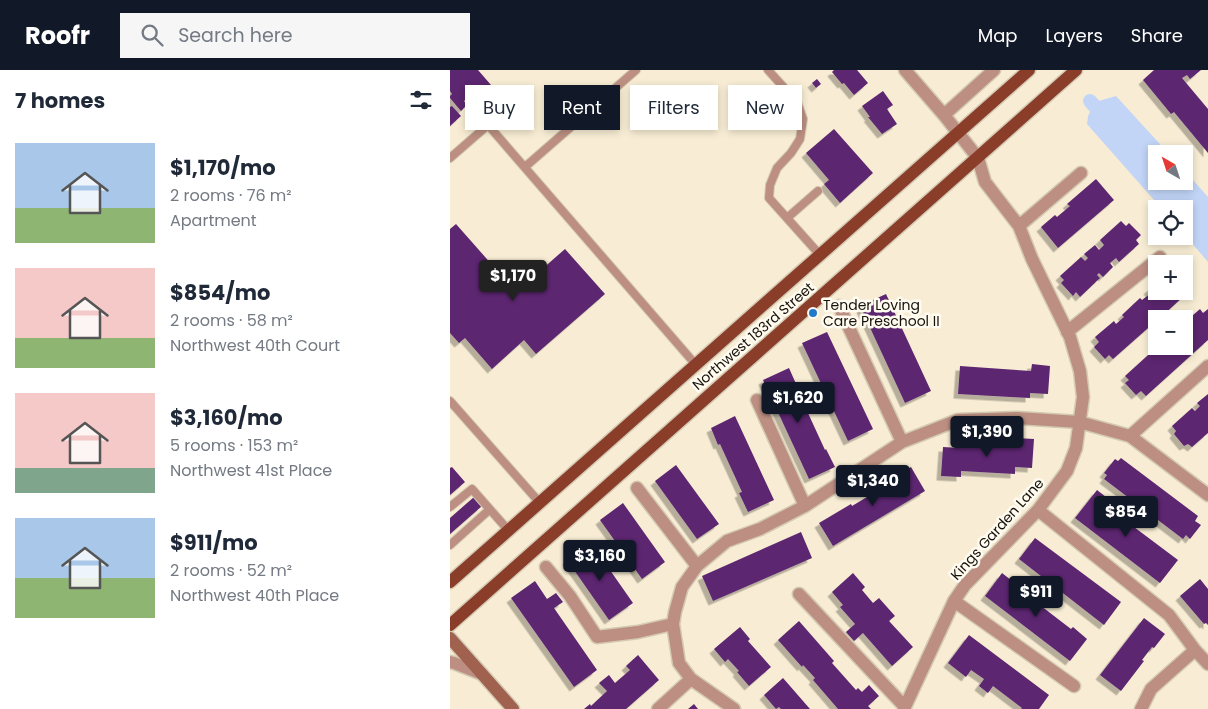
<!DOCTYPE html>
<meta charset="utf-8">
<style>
body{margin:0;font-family:Poppins,sans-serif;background:#f6f6f7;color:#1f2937;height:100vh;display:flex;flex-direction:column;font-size:19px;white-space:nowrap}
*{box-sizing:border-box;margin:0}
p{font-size:16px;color:#747a83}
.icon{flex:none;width:28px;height:28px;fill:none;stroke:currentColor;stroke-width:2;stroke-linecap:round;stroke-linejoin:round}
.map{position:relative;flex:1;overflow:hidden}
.panel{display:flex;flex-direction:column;background:#fff;width:450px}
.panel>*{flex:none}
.guide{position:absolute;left:15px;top:15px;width:475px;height:45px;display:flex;gap:10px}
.needle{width:32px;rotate:321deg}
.buttons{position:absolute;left:698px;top:75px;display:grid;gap:10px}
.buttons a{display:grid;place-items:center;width:45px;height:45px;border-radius:0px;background:#fff;box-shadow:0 2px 8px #0003;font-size:25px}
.price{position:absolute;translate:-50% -42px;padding:0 11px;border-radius:5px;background:#111827;color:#fff;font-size:16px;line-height:32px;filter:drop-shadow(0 1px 2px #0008)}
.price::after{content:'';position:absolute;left:50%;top:30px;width:15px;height:11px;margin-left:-8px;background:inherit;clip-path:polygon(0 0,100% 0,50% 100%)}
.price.active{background:#222;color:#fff}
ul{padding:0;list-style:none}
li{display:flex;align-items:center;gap:15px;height:125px;padding:0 15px}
li span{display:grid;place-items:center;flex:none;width:140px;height:100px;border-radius:0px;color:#555}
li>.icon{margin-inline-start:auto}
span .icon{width:60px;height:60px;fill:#fffc;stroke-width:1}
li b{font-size:21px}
h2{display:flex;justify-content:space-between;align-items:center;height:60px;padding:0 15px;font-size:21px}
.tag{padding:0 18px;border-radius:0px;background:#fff;box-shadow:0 2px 8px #0003;font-size:18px;line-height:45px}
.tag.active{background:#111827;color:#fff}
header{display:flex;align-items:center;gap:30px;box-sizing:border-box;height:70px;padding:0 25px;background:#111827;color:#fff}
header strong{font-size:24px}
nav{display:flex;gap:28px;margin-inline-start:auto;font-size:18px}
.search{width:350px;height:45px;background:#f6f6f7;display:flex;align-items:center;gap:12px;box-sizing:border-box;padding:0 18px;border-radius:0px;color:#747a83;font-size:19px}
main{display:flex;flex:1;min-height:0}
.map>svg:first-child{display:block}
.water{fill:#c2d5f7}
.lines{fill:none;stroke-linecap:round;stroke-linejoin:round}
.canal{stroke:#c2d5f7;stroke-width:14}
.building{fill:#5c2770;filter:url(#shadow)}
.lane-casing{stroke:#d4cab4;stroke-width:10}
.street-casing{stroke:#d4cab4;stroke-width:15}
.secondary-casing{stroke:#d4cab4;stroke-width:15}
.primary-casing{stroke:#d4cab4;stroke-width:15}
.lane{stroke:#bc8f82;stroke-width:8}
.street{stroke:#bc8f82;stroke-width:12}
.secondary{stroke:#a0614f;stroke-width:12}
.primary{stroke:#8a3e29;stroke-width:12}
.poi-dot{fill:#2179c7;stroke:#fffbf1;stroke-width:2}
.labels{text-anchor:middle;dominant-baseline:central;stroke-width:5;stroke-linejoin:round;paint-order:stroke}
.poi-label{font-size:14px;fill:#17130a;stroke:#fffbf1;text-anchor:start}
.street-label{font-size:14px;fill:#17130a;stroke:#fffbf1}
</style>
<header>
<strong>Roofr</strong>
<div class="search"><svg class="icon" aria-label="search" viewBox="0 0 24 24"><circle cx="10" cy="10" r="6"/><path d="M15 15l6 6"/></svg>Search here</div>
<nav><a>Map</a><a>Layers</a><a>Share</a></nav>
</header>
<main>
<section class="panel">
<h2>7 homes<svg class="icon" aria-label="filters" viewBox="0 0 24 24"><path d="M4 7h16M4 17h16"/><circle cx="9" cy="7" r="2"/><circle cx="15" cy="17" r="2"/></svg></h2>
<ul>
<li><span style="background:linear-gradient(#a9c7e8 65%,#8fb573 0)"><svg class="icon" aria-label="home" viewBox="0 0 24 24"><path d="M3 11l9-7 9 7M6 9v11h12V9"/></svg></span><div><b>$1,170/mo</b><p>2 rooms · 76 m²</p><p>Apartment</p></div></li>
<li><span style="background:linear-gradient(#f6c9c9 70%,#8fb573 0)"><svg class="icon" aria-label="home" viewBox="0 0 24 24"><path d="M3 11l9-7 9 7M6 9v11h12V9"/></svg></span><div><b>$854/mo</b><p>2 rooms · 58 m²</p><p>Northwest 40th Court</p></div></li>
<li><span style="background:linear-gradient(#f6c9c9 75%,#7fa58c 0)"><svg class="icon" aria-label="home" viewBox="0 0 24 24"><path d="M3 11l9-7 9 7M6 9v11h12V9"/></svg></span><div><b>$3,160/mo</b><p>5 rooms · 153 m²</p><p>Northwest 41st Place</p></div></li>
<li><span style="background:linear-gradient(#a9c7e8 60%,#8fb573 0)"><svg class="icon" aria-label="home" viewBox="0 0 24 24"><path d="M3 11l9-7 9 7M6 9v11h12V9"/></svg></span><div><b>$911/mo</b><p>2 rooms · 52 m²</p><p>Northwest 40th Place</p></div></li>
</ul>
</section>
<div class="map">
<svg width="758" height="639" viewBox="0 0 758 639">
<defs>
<filter id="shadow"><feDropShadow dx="-4.5" dy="4.5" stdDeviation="0" flood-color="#0004"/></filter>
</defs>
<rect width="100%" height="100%" fill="#f8edd4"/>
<!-- water -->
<path class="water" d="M666,26L719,84H706V111H734V100L758,127V192L734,164V139H712L637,54L638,46L645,32Z"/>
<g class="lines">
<!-- canal -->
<path class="canal" d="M640,31L656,49"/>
</g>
<!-- building -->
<path class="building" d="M0,0H28L41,15L32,23L28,18L14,31L17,35L11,41L0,28V26L2,24L0,21Z
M384,0H407L418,13L404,25L394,13L392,14L382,2Z
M704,0H751L740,9L737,5L732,8L758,39V83L724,42L721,44L693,10Z
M367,9L371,14L366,18L362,13Z
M433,21L443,35L437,39L447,54L432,64L418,47H420L412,36Z
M2,36L11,46L0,56V37Z
M384,59L423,103L390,133L374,114L379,110L356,83Z
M646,109L664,130L608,178L591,157L605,145L607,147L620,136L617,134Z
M671,151L676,156L679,153L691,165L686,170L689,174L669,192L666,188L660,193L663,197L653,207L649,203L647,205L650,208L630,227L626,222L623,226L611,213L614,210L610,206L631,187L635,191L638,188L634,184L645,175L649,180L654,175L650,170Z
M6,154L66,222L115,179L155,224L86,284L74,270L42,299L15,268L9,273L0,263V159Z
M706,213V221H734L736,224L709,249H706V251L663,289L659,285L655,289L644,277L649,272L645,267L664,251L666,254L674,247L672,245L690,228L692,230L701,223L698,220Z
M436,224L481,321L455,333L410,236Z
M750,239L753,243L758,239V270L696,326L691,321L686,325L675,313L679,310L675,306L708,276H734V253Z
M377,262L423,359L398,371L352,273Z
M582,294L600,296L598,324L580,323V328L508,324L510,296L581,301Z
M339,298L347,316L346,317L375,380L376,379L385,397L359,409L313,310Z
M758,324V363L742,377L738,374L734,376L724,364L726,361L722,356L742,338L745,341L750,336L747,333Z
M285,346L324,430L298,442L289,423L292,422L270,374L268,375L261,358Z
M565,368L584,369L582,398L565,397V404L511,401V407L491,406L493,377L510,378V373L565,376Z
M671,388L748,446L745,451L751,455L740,469L736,465L733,469L654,409L657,405L654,403L665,389L668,391Z
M226,395L269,454L247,469L205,411Z
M2,397L15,412L0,425V398Z
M461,397L475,421L383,476L369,453L401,434L402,436L432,418L430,416Z
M647,420L656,427L652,433L728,490L710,513L625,448Z
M24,427L32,436L0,464V448Z
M173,433L215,492L192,509L150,450Z
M351,462L362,488L263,531L252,506Z
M585,468L671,532L654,555L569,489Z
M141,473L183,533L159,550L117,490Z
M403,503L415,517L412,520L423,533L429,528L445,546L439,551L463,577L442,596L413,563L404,571L396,562L405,554L390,537L393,535L382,522Z
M552,503L566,514L565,516L621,559L623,557L637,569L620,591L535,526Z
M750,509L758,519V555L756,553L754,554L730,526Z
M85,511L97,529L106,523L113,532L104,538L147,600L124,617L61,528Z
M694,548L715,564L704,578L702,577L692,590L694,591L671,621L650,605Z
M349,551L384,591L382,593L406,620L408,618L412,622L419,615L429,626L418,636L421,639H388L363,610L365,608L353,595L352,597L328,570Z
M290,557L300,569L298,571L321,597L299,616L287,602L289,601L278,589L275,592L264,579Z
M519,565L599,625L589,639H571L572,638L543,616L538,623L529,616L534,609L521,600L516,607L498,593Z
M188,585L209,610L176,639H134L140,634L141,636L157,621L149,613L159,605L165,613L180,600L176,596Z
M333,608L360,639H331L329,637L326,639L314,625Z
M244,634L248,639H238Z"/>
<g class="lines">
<!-- lane casing -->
<g class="lane-casing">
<path id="lane" d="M318,0L347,32L353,49L350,69L341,83L327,98L320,115L319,128L370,185
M0,88L38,55L246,295
M75,97L186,0
M337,148L368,121
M0,331L90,433
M0,437L22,419L59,461
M0,475L39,440"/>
</g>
<!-- street casing -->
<g class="street-casing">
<path id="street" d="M494,45L544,0
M569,156L631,103
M389,236L452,372
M617,262L710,187
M307,330L355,436
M680,366L758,296
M187,418L247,496
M588,440L719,545L745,580
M96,497L120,526L147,567L188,562L223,554
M349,524L455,637
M504,531L624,616
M0,592L4,593L32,604
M208,639L241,609
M284,639L241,609L229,593L223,554L225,542L232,517L247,496L277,471L310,459L355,436L452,372L508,350L567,348L629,352L680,366L758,425
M454,639L504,531L515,515L588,440L617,401L626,378L633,327L630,301L620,267L582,189L569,156L535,112L528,88L494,45L455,0
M691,639L701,619L745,580L758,594"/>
</g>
<!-- secondary casing -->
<g class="secondary-casing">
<path id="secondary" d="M0,568L63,639"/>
</g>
<!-- primary casing -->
<g class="primary-casing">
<path id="primary" d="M0,512L579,0
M0,555L626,0"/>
</g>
<!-- lane -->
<use href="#lane" class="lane"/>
<!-- street -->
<use href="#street" class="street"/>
<!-- secondary -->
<use href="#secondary" class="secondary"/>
<!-- primary -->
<use href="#primary" class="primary"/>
</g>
<!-- markers -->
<circle class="poi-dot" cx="363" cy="243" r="5"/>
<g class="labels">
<!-- poi labels -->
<g class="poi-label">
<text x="373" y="235">Tender Loving<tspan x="373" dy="16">Care Preschool II</tspan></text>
</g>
<!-- street labels -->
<g class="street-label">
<text transform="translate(303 266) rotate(-41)">Northwest 183rd Street</text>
<text transform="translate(547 459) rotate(-48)">Kings Garden Lane</text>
</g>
</g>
</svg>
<div class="buttons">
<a><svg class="needle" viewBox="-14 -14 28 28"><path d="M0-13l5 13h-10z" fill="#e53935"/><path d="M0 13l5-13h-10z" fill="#747a83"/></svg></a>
<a><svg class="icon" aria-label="locate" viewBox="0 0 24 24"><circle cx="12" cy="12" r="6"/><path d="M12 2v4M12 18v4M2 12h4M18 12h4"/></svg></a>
<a>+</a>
<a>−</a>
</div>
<b class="price active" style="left:63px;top:232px">$1,170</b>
<b class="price" style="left:348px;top:354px">$1,620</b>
<b class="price" style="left:537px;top:388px">$1,390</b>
<b class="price" style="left:423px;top:437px">$1,340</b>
<b class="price" style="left:676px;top:468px">$854</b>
<b class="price" style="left:150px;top:512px">$3,160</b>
<b class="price" style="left:586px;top:548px">$911</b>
<div class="guide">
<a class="tag">Buy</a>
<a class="tag active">Rent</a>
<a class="tag">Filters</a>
<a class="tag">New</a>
</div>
</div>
</main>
